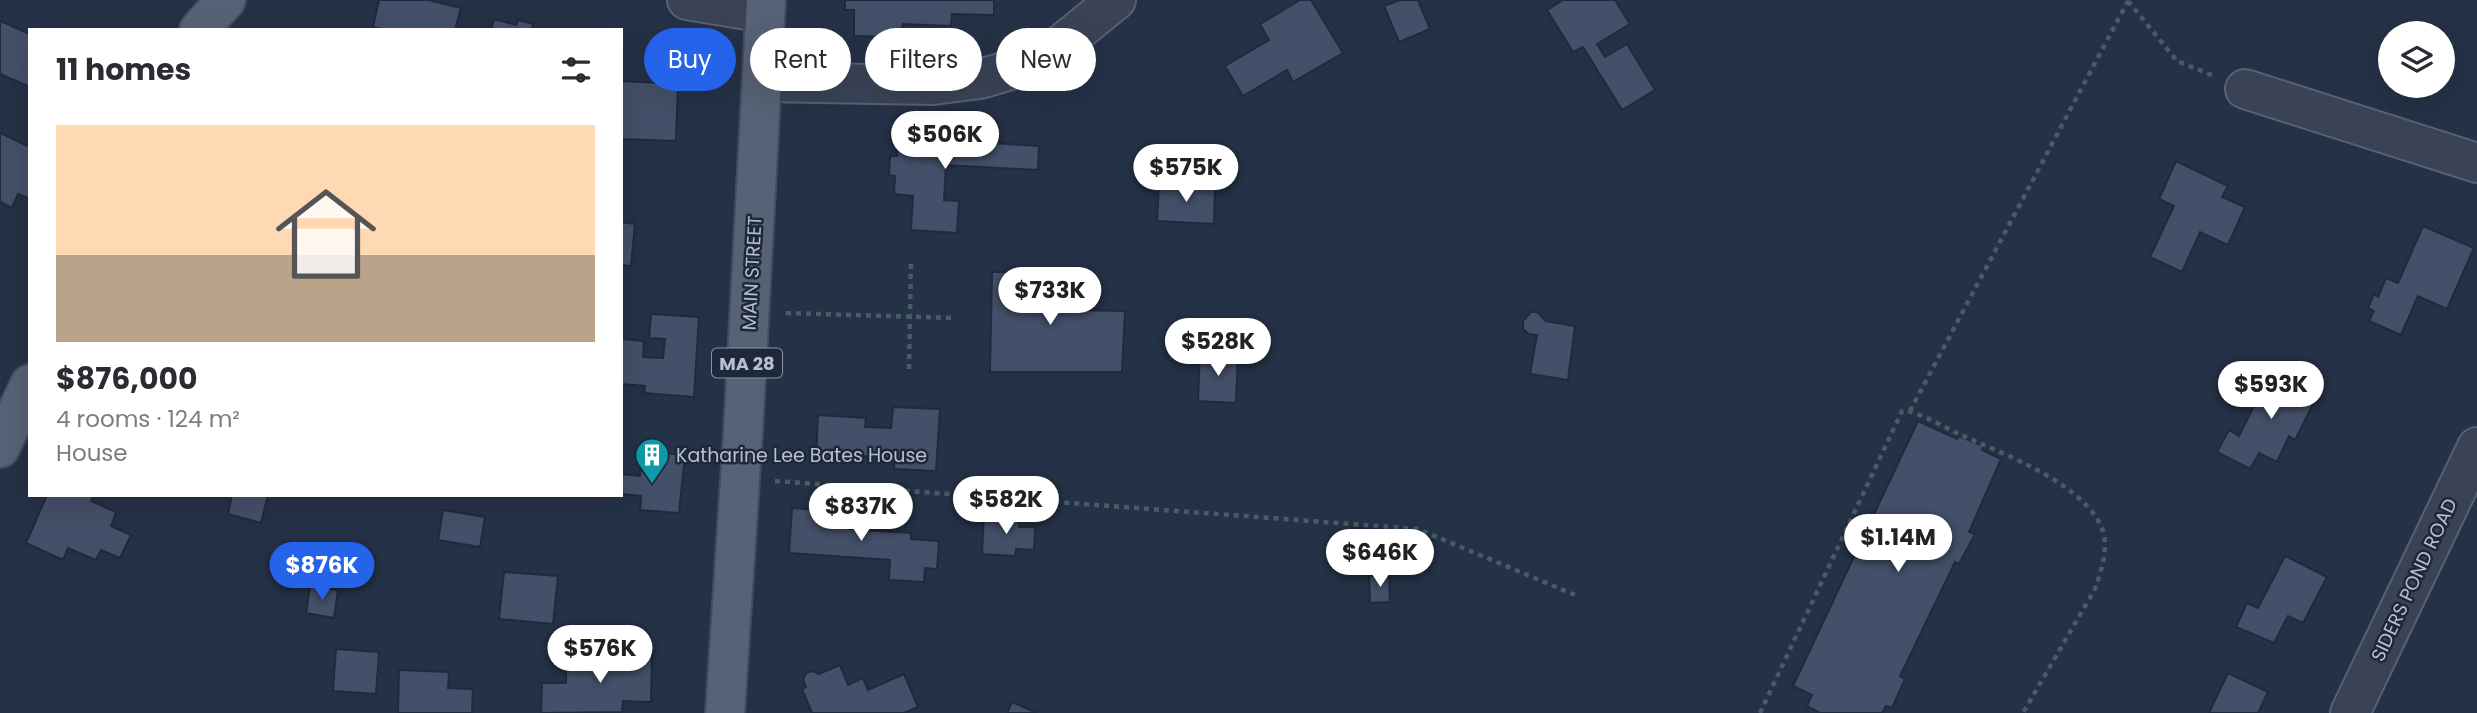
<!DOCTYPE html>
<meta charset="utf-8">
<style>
body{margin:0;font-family:Poppins,sans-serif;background:#f2f2f3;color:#2b2b33;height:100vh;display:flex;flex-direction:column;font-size:26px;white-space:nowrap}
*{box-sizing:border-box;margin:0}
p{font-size:23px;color:#7c7c81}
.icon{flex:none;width:38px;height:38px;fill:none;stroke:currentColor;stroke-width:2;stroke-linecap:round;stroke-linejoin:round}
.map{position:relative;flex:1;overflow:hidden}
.sheet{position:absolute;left:28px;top:28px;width:595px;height:469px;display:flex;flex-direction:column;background:#fff;border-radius:0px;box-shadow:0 7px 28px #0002}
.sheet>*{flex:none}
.guide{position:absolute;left:644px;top:28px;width:665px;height:63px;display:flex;gap:14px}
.buttons{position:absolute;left:2378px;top:21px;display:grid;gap:14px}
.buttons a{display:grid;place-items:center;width:77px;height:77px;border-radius:50%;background:#fff;box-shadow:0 7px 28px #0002;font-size:35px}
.price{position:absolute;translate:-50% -60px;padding:0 16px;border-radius:24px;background:#fff;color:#222;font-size:23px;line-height:46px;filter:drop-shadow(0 2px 4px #0008)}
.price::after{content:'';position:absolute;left:50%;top:42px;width:21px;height:16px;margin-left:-10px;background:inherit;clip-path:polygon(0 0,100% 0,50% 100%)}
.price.selected{background:#2563eb;color:#fff}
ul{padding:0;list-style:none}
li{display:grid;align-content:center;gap:14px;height:371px;padding:0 28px}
li span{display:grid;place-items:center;height:217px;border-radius:0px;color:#555}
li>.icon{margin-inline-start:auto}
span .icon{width:126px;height:126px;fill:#fffc;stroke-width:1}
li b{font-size:30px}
h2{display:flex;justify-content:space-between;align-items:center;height:84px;padding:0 28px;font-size:30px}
.pill{padding:0 24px;border-radius:32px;background:#fff;box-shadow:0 7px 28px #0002;font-size:24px;line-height:63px}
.pill.selected{background:#2563eb;color:#fff}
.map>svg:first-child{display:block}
.building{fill:#445069;stroke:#202a3d;stroke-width:2}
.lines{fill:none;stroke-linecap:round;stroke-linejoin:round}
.minor-casing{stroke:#586173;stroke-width:42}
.major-casing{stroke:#434c5f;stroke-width:42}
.path{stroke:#465e63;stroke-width:4.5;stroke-dasharray:5 5;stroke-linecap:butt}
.minor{stroke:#3a4356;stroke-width:38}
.major{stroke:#586276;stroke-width:38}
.labels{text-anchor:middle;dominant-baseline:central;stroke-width:5;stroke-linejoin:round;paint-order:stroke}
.shield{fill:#1e283b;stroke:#8a92a3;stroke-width:2}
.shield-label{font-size:18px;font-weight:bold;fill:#b8bfcf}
.street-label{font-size:19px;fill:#b8bfcf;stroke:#1e283b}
.poi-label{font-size:19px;fill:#b8bfcf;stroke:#1e283b;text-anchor:start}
</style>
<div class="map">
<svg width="2477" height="713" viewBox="0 0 2477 713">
<rect width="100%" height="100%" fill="#253146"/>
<!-- building -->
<path class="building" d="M379,0H428L461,8L455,30H384L373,27Z
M845,0H994V15L952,14L951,26L903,24L899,37L854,36V10H845Z
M1300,0H1311L1343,53L1293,82L1287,70L1243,96L1225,66L1269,40L1260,24Z
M1400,0H1418L1430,29L1399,42L1384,6Z
M1563,0H1615L1630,24L1597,44L1605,57L1627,44L1655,90L1622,110L1583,47L1573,52L1547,10Z
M494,19L516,25L518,20L533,24L532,29L534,30H491Z
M0,21L30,34V87L0,74Z
M2443,48L2455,52L2443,87L2441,86H2443Z
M621,81L678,84L676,141L621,139Z
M898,125L948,127L947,140L1039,146L1038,170L946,165L944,200L959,201L957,233L911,230L913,196L894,194L895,176L889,175L890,156H897Z
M0,133L30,147V195L28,198L18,194L12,208L0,202Z
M2176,161L2228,186L2222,197L2245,207L2228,245L2200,232L2182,272L2150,257L2174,206L2159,199Z
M1159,185L1215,187L1214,224L1157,221Z
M621,222L635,224L631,266L621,265Z
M2423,226L2474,248L2447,309L2418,296L2401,335L2369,321L2374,311L2368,308L2374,294L2378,297L2386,278L2398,283Z
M992,272H1074L1073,310L1125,311L1122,372H990Z
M1531,312H1537L1546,321L1575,326L1568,380L1530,374L1537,335L1529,334L1523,329V321Z
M651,314L699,317L694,397L644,393L645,386L621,384V339L644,341L643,357L663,358L665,339L649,338Z
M1200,352L1238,354L1236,403L1198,401Z
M2299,369L2317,378L2306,400L2313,404L2295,440L2289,436L2277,462L2259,453L2250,469L2217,452L2229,430L2239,436L2267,380L2278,386L2282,376L2292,382Z
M893,407L940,409L936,471L894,469L895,459L863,456V463L816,459L818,415L866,418L865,427L891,428Z
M1918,421L1957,439L1959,436L1983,446L1982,450L2001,459L1969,532L1975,534L1959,564L1955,562L1900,676L1905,679L1892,708L1886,706L1882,713H1820L1807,706L1812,695L1793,686Z
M642,451L685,455L679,513L640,510L641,496L621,494V474L640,476Z
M47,495H94L91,501L116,512L111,526L131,535L120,558L101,550L96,560L68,548L63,560L26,543Z
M232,495H268L261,523L228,514Z
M792,508L850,512L849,529L911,533V539L939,541L937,569L925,568L924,582L889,580L890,560L789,553Z
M443,510L485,517L480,547L438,540Z
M984,515L1020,516L1019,527H1035L1034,550L1016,549L1015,556L982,554Z
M2285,556L2327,577L2303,623L2288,616L2274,643L2236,627L2247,603L2258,608Z
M504,572L558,576L553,624L499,619Z
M1389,575L1390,602L1370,603L1369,576Z
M310,586L338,590L334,618L306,613Z
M336,649L379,652L376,694L333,691Z
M617,654H652L651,702L623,701L622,712L541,713L542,683H566V660H617Z
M840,665L848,685L863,678L868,690L904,674L918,707L904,713H812L802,689L806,687L803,680L806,673L812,671L819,674Z
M399,670L449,672L448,688L473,689L472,713H398Z
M2228,673L2268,692L2258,713H2209Z
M1012,702L1037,713H1007Z"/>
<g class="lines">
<!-- minor casing -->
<g class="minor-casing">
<path id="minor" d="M687,0L765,13
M762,82L933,85L980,79L1024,66L1058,47L1116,0
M2245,89L2477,163
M2350,713L2477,447"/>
</g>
<!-- major casing -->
<g class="major-casing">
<path id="major" d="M199,30L226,0
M0,448L30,384
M725,713L743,433L766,0"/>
</g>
<!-- path -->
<path class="path" d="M2128,1L2177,61L2214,76
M786,313L954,318
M909,369L911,259
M1910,411L2128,1
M775,481L1418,529L1575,595
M1760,713L1902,411L1905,410C1924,415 1942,426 1959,434C2003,454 2074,479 2099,522C2111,543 2102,568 2095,589L2023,713"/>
<!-- minor -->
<use href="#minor" class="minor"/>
<!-- major -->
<use href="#major" class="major"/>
</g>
<!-- icons -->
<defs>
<g id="building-pin" transform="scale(1.75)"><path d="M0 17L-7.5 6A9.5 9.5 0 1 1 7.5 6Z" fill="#0f9aa8" stroke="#1e283b"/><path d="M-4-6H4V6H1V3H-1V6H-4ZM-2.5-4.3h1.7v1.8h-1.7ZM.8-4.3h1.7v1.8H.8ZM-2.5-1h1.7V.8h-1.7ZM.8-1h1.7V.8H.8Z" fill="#fff"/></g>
</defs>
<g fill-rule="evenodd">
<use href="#building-pin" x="652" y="455"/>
</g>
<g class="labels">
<!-- shield labels -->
<rect class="shield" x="712" y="348.5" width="70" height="29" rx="5"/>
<g class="shield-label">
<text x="747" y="363">MA 28</text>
</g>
<!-- street labels -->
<g class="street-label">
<text transform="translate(752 273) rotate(-87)">MAIN STREET</text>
<text transform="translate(2414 580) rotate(-65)">SIDERS POND ROAD</text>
</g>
<!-- poi labels -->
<g class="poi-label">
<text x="676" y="455">Katharine Lee Bates House</text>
</g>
</g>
</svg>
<div class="buttons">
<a><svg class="icon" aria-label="layers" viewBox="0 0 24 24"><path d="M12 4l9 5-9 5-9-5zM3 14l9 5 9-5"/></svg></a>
</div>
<b class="price" style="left:945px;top:171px">$506K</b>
<b class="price" style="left:1186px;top:204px">$575K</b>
<b class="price" style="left:1050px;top:327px">$733K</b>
<b class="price" style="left:1218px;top:378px">$528K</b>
<b class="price" style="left:2271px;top:421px">$593K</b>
<b class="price" style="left:1006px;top:536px">$582K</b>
<b class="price" style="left:861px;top:543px">$837K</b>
<b class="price" style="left:1898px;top:574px">$1.14M</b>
<b class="price" style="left:1380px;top:589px">$646K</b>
<b class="price selected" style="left:322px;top:602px">$876K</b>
<b class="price" style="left:600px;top:685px">$576K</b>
<div class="guide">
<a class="pill selected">Buy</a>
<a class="pill">Rent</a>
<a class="pill">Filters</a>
<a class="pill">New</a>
</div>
<section class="sheet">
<h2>11 homes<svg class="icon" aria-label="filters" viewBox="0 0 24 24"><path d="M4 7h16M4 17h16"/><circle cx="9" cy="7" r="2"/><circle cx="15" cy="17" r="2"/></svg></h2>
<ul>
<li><span style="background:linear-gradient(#ffd9b3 60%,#b9a48a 0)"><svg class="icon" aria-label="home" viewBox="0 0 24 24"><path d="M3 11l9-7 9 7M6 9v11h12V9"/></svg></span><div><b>$876,000</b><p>4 rooms · 124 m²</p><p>House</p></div></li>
</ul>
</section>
</div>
